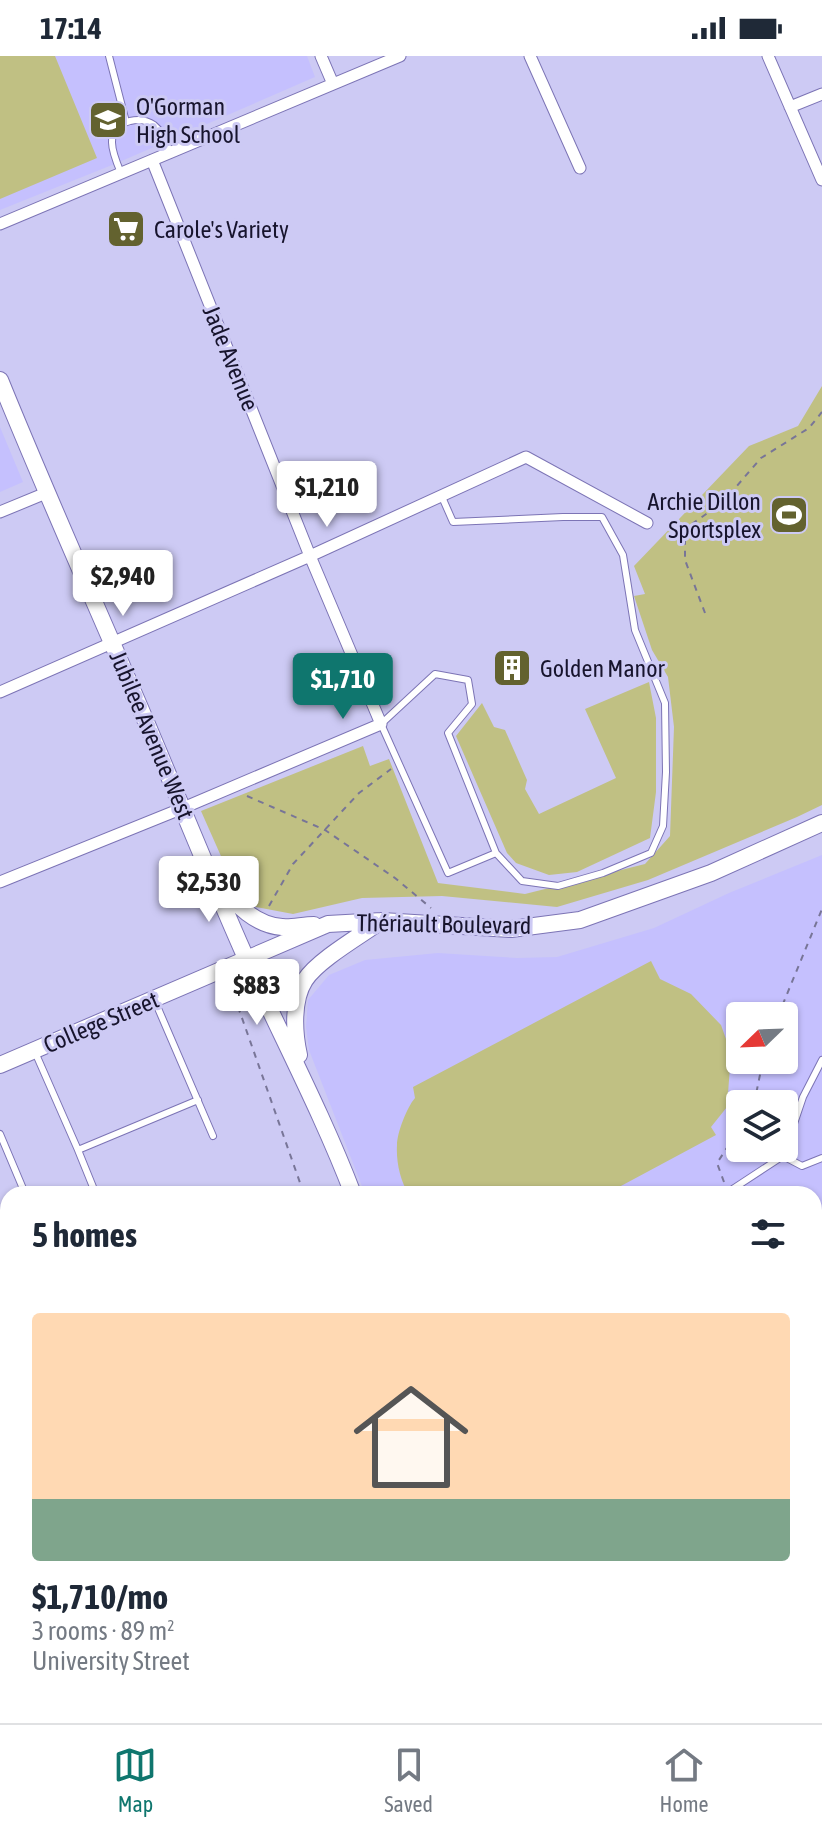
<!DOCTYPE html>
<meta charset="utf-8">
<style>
body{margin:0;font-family:"Asap Condensed",sans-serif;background:#f2f2f3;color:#1f2937;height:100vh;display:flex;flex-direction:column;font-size:30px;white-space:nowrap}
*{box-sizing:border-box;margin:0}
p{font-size:26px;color:#747a83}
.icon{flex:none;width:44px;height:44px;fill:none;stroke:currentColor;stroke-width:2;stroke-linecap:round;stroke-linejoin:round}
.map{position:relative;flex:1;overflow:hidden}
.side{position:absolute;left:0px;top:1130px;width:822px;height:538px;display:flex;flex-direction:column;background:#fff;border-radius:24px 24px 0 0;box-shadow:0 2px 6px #0004}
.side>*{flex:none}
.needle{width:52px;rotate:247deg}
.tools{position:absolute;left:726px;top:946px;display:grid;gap:16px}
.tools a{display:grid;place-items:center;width:72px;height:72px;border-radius:8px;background:#fff;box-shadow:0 2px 6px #0004;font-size:40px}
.price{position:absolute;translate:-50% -68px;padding:0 18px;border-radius:8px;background:#fff;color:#222;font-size:26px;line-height:52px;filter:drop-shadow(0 2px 4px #0008)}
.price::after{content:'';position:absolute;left:50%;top:48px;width:24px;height:18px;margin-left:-12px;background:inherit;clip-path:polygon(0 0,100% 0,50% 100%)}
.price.on{background:#0f766e;color:#fff}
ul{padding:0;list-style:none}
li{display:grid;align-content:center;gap:16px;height:424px;padding:0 32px}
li+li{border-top:2px solid #e0e1e3}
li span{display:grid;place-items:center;height:248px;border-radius:8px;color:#555}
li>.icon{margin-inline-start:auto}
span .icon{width:144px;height:144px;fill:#fffc;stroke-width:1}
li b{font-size:34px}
h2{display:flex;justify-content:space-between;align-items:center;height:96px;padding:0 32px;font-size:34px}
.status{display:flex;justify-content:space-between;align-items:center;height:56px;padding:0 40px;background:#fff;direction:ltr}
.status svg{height:22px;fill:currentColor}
.tab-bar{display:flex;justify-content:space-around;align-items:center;height:112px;border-top:2px solid #e0e1e3;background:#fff;font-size:22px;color:#747a83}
.tab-bar a{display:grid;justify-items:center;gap:4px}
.tab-bar .on{color:#0f766e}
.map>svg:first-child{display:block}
.built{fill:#c5c0fe;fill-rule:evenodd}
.green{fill:#c0c083}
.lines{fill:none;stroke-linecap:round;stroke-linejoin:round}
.lane-casing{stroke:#7c74b5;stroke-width:8}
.street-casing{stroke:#7c74b5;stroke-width:13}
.secondary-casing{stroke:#7c74b5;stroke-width:18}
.path{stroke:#787597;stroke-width:2;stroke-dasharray:6 6;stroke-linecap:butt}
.lane{stroke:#fff;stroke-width:6}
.street{stroke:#fff;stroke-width:11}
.secondary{stroke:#fff;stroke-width:16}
.labels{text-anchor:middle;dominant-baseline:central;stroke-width:6;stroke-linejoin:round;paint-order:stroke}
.poi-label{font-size:24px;fill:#17142d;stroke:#cdcaf4;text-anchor:start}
.street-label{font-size:24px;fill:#17142d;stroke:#cdcaf4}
</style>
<div class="status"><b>17:14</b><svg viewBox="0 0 49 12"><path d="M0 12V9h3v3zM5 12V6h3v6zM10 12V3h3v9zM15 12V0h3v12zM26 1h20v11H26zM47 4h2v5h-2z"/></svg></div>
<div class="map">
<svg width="822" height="1667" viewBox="0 0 822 1667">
<rect width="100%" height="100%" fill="#cdcaf4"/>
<!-- built -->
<path class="built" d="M0,0H307L315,21L117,107L0,154Z
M0,371L23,426L0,436Z
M822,799V1571L814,1574V1138H365L309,994L306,971L308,944L329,919L365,904L438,897L517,902L557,901L654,872L729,837ZM740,960H784V1004H740ZM740,1048H784V1092H740Z
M418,1660H560L563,1667H416Z"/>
<!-- green -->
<path class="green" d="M0,0H55L97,102L0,143Z
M822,330V749L797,761L648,824L557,851L442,840L362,842L293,858L256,851L232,825L201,755L363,690L370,710L389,703L438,827L525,838L645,808L670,780L674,671L668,621L652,594L634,540L645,538L634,510L749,390L798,370Z
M649,626L656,662V736L650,782L577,816L549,819L516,807L507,797L456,680L482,647L494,671L505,674L527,724L525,733L539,758L616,722L585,653Z
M651,905L660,923L691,938L721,969L731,997L727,1051L711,1071L716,1079L606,1138H409C400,1125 396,1105 397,1089C397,1077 407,1051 415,1042L413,1031Z
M822,1571V1667H811L808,1660H814V1575Z
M560,1660H789L793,1667H563Z"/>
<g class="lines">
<!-- lane casing -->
<g class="lane-casing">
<path id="lane" d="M109,0L126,66
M121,117C113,98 102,73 130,65C138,63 147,64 154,69C163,76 166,87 170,96
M442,441L453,466L563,461H602L623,499L635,574L665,647L666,716L663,770L651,797L603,817L558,830L522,825L496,797
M435,618L468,624L472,648L448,677L496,797L448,817L381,668Z
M154,943L213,1080
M35,996L78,1094L198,1044
M0,1078L24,1135
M78,1094L93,1131
M783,1100L802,1110L822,1102
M725,1138L783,1100L803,1041L822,1004
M814,1556L822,1551"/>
</g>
<!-- street casing -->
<g class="street-casing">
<path id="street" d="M321,0L333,28
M530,0L580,112
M768,0L822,124
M790,51L822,38
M0,168L400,0
M0,456L46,437
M0,636L310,500L526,401L647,467
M0,826L183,752L381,668L310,500L152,104
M0,1543L8,1540
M797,1660L800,1667
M141,1667L159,1660"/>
</g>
<!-- secondary casing -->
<g class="secondary-casing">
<path id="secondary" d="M0,324C45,435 94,544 141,654C176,736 209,819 245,900C281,980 322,1057 353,1138
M220,830C237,849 255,869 282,871C292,872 303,869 314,869
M299,999C294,977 292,944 305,924C318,904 360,880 381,865
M0,1009L328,868L382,865L511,873L580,864L711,817L822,767
M396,1667L397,1660"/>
</g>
<!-- path -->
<path class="path" d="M705,557L685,504V473L723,446L761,402L809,372L822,356
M247,740L325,774L395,822L431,852
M269,850L293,808L359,737L391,713
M230,928L304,1138
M778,960L822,853
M754,1048L763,1004
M724,1126L717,1107L740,1072
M814,1226L822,1224
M814,1596L822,1597
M350,1667L351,1660
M695,1667L708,1660"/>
<!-- lane -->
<use href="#lane" class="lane"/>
<!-- street -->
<use href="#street" class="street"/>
<!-- secondary -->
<use href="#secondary" class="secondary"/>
</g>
<!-- icons -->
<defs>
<g id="school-square" transform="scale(2)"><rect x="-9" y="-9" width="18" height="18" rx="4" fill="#63622f" stroke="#cdcaf4"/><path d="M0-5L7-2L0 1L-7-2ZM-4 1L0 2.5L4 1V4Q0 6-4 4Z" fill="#fff"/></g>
<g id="supermarket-square" transform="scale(2)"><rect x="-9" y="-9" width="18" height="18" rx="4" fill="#63622f" stroke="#cdcaf4"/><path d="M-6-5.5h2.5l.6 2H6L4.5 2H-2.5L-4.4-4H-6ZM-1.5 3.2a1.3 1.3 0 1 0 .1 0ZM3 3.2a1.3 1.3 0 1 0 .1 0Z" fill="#fff"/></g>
<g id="stadium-square" transform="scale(2)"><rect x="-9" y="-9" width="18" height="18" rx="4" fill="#63622f" stroke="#cdcaf4"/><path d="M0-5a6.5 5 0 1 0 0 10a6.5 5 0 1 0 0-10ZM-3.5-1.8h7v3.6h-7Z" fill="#fff"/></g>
<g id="building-square" transform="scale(2)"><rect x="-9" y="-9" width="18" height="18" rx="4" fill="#63622f" stroke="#cdcaf4"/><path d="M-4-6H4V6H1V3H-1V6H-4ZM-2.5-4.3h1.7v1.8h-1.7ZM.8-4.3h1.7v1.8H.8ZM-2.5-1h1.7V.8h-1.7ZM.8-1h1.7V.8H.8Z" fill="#fff"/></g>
</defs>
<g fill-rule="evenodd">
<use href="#school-square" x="108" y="64"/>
<use href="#supermarket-square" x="126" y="173"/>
<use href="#stadium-square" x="789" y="459"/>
<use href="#building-square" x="512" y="612"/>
</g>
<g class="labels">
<!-- poi labels -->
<g class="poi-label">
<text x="136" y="50">O'Gorman<tspan x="136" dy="28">High School</tspan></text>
<text x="154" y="173">Carole's Variety</text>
<text x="761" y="445" text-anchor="end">Archie Dillon<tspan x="761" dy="28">Sportsplex</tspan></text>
<text x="540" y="612">Golden Manor</text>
</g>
<!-- street labels -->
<g class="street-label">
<text transform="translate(231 302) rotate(68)">Jade Avenue</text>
<text transform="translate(152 679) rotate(67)">Jubilee Avenue West</text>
<text transform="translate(444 868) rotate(1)">Thériault Boulevard</text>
<text transform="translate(101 966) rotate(-23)">College Street</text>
</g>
</g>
</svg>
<div class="tools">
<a><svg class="needle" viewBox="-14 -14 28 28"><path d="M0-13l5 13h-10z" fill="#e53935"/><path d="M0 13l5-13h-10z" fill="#747a83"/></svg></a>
<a><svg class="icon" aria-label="layers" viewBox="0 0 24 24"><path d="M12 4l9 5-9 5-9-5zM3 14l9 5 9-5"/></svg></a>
</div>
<b class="price" style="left:327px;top:473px">$1,210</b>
<b class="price" style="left:123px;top:562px">$2,940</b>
<b class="price on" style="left:343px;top:665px">$1,710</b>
<b class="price" style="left:209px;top:868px">$2,530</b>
<b class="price" style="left:257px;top:971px">$883</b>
<section class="side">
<h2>5 homes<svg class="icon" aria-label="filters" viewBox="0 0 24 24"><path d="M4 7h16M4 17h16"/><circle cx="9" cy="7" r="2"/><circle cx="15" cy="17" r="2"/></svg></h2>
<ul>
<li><span style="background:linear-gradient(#ffd9b3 75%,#7fa58c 0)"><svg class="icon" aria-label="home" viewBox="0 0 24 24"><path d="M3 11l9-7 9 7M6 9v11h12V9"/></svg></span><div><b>$1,710/mo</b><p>3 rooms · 89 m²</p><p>University Street</p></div></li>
</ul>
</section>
</div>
<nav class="tab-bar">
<a class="on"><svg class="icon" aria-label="map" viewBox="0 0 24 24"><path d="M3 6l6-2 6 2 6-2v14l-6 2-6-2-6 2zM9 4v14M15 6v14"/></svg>Map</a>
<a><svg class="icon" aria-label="saved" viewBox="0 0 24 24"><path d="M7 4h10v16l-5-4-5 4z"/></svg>Saved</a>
<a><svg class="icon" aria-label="home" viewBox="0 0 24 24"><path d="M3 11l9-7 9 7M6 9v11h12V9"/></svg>Home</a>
</nav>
